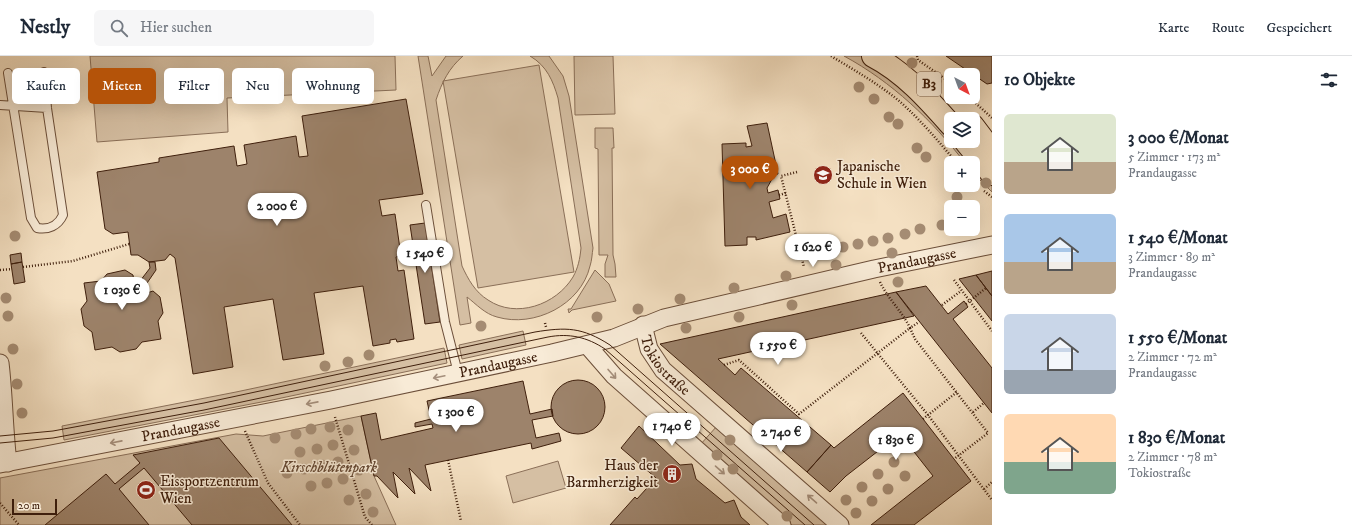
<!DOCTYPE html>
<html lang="de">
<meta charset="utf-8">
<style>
body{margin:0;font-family:"IM FELL DW Pica",serif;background:#f6f6f7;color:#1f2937;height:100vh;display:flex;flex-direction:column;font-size:15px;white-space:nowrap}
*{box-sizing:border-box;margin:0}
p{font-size:13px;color:#747a83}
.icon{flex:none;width:22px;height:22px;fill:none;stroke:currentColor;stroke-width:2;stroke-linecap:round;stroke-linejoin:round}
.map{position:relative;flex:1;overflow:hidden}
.details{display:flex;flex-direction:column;background:#fff;width:360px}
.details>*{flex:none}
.top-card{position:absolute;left:12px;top:12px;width:380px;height:36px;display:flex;gap:8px}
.needle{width:26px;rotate:139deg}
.tools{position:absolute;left:944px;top:12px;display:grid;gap:8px}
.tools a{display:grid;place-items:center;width:36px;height:36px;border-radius:6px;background:#fff;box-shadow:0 4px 16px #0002;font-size:20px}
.scale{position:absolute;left:12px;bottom:10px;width:45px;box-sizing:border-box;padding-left:4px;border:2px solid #3f1f0c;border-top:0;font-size:11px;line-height:14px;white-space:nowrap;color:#3f1f0c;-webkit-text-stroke:3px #f8ebd7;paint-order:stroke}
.price{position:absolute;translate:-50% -34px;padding:0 9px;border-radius:14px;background:#fff;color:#222;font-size:13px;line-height:26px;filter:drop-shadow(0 1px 2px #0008)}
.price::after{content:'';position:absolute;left:50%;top:24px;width:12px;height:9px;margin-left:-6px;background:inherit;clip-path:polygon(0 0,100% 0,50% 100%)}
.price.active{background:#b45309;color:#fff}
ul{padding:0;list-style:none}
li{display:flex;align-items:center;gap:12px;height:100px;padding:0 12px}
li span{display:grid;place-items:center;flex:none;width:112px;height:80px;border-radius:6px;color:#555}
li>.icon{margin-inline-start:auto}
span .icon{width:48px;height:48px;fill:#fffc;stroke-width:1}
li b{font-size:17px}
h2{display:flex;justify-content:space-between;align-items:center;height:48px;padding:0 12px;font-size:17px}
.tag{padding:0 14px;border-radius:6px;background:#fff;box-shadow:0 4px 16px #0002;font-size:14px;line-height:36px}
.tag.active{background:#b45309;color:#fff}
header{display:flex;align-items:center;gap:24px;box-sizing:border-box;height:56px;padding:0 20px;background:#fff;border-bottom:1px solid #e0e1e3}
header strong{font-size:19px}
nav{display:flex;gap:22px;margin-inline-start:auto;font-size:14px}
.search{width:280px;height:36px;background:#f6f6f7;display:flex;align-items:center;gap:10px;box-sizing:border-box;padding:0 14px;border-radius:6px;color:#747a83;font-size:15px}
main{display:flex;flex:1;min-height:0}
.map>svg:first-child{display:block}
.green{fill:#d5bfa3;stroke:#8a6f58}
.building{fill:#9d836b;stroke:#3f1f0c}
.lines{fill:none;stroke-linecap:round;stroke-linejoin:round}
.lane-casing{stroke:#6c4f3a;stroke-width:10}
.street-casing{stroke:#6c4f3a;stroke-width:19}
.primary-casing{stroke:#3f1f0c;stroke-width:24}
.path{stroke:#3f1f0c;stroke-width:2.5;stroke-dasharray:1 2;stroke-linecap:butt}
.lane{stroke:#f8ebd7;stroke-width:8}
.street{stroke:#f8ebd7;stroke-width:17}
.primary{stroke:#f4e0c2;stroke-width:22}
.tram{stroke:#3f1f0c;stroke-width:1}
.path-bridge{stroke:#3f1f0c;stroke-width:2.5;stroke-dasharray:1 2;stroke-linecap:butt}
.tree{fill:#a58c73}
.oneway{stroke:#a58f7c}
.labels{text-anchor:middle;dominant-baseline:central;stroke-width:3;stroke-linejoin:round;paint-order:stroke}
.shield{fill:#f8ebd7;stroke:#765c49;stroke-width:1}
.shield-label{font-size:14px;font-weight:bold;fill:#3f1f0c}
.poi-label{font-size:15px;fill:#3f1f0c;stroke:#f8ebd7;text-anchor:start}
.street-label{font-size:15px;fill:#3f1f0c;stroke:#f8ebd7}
.park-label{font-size:15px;font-style:italic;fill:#644732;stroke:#f8ebd7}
</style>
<header>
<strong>Nestly</strong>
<div class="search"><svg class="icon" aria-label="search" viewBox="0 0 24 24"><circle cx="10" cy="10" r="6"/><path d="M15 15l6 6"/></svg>Hier suchen</div>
<nav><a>Karte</a><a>Route</a><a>Gespeichert</a></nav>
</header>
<main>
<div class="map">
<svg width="992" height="469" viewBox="0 0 992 469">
<rect width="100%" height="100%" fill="#f4e0c2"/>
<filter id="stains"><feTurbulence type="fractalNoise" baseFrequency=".005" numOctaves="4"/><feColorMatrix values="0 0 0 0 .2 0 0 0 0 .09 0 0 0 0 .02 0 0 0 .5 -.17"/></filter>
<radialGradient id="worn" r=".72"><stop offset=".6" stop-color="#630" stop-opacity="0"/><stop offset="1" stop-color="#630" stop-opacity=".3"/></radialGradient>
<!-- green -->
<path class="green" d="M90,0H395L396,34L227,42L228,76L97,86Z
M418,0H428L432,20L446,0H463C449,12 442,26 436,44L462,210C468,223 475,236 488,244C516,263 556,249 573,221C578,212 580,203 581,192L558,42C553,25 547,10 530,0H549L563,20L569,40L593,192C592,198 592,204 590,210C581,249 534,272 497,261C485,258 476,248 467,241L471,267L460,269Z
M574,0H613L615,58L575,59Z
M844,0H864L892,18L951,79V85H956L992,130V136L973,117V107H965C932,64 892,26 844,0Z
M539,9L574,216L478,232L443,25Z
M595,72H613L614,92H612L613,199L615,208L616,221H605V208L608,199H599L598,93L595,92Z
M595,214L609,228L616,245L572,254L569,257L568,253H571Z
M523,275L526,289L462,303L459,289Z
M444,292L447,307L272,344L64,384L62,370L236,336Z
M361,360L374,420L396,469H0V422L236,378L263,380Z
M717,370L831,469H792L700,389Z
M558,405L566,432L513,447L506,420Z"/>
<!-- building -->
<path class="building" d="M946,0H992V27L987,28Z
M406,43L423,138L379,144L382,160L395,158L401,200L396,201L398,215L404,214L414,283L397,286L396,283L390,284V287L373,290L363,230L314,237L324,298L283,304L273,243L224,251L233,311L193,318L175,202L170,198L165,204L149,206L138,199H131L128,176L113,178L105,173L97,116L159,106V102L234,90L237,110L247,108L244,89L296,80L299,101L308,100L302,60Z
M767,67L778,118L772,119V123L767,132L768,137L778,134L780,143L769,146L773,162L786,158L790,176L756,184V181H747V189L725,190L722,88L746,87V91L752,90L747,70Z
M425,167L440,266L425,268L410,169Z
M21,197L22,206L11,208L10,199Z
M22,206L25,226L14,228L11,208Z
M149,206H155L156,214L145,230L147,237L153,235L160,241L163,257L158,265L161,283L142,286L136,293L120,296L112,291L95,294L92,276L84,270L81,253L87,245L84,227L101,225L107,218L125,214L133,219L134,226L140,225L150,212Z
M992,215V240L976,219Z
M976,219L992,240V265L959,223Z
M926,230L948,258L964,245L968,251L953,263L992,312V357L896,236Z
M896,236L914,260L718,303L735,319L741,312L831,389L807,416L660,288Z
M551 351a27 27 0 1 1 54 0a27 27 0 1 1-54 0Z
M523,325L530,358L552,353L553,360L532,364L536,382L559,377L561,385L532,393L531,387L425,409L431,435L409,412L415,438L393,416L398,442L377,420H374L361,360L376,357L381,384L433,372L432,368L415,371V367L431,363L427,345Z
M903,337L971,425L914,469H871L933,420L900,378L846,420L830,436L807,416L831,389L834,392Z
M639,370L680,409L692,408L696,423L725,447L734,444L741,461L750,469H610L635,441L637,443L656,422L621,392Z
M219,382L292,469H192L144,412L119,433L149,469H45L106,418L115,428L140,407L133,399Z"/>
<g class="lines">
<!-- lane casing -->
<g class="lane-casing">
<path id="lane" d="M8,17L31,162L37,172C48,174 58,170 63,159L47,52L44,16
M0,49L47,52
M426,149L445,266L458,317"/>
</g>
<!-- street casing -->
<g class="street-casing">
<g id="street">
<path id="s1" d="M643,269L649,293L663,314L840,469"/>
<path d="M587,289L614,320L782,469"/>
<path d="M0,307C4,340 4,374 8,407"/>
<path id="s2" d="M0,408L331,344L552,297L614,282L664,262L874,213L992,189"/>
</g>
</g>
<!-- primary casing -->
<g class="primary-casing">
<path id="primary" d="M873,0C904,16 928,43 951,69
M973,70L992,95
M965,85L992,118"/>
</g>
<!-- path -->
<path class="path" d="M831,0C854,14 877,27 898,44C920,63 938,85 957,107
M917,0L918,4L951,27
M969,41L992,62
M797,116L781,120L804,211
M984,135L992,141
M779,139L786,137
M23,211L73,205L129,188
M0,214L12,213
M954,224L992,275
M880,226C888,243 902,255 910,272L919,266
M942,249L961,235
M545,267L546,271
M861,277L928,359L992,444
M724,309L739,304L799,358L910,272L915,283L988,377L954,403
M973,356L984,347
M335,361L365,461L372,469
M923,363L957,336
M245,375L268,427L300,469
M448,404L461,465
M984,433L992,426
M0,447L19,469"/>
<!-- lane -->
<use href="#lane" class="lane"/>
<!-- street -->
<use href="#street" class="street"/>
<!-- primary -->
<use href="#primary" class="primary"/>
<!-- tram -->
<path class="tram" d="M0,380L53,375L204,347L535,276C566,271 582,271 610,289L814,469
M0,387L53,382L204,354L548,281C569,277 587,281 605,293L805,469"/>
<!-- path-bridge -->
<path class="path-bridge" d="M966,248L986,232"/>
</g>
<!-- trees -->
<g class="tree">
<circle cx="912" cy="7" r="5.5"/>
<circle cx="936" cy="25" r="5.5"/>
<circle cx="859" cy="31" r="5.5"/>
<circle cx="874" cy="43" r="5.5"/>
<circle cx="889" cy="61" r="5.5"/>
<circle cx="898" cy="68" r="5.5"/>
<circle cx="917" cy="92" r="5.5"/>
<circle cx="926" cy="101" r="5.5"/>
<circle cx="986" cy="127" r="5.5"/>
<circle cx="957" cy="141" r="5.5"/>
<circle cx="942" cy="169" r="5.5"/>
<circle cx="920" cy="173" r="5.5"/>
<circle cx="905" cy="178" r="5.5"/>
<circle cx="15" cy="180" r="5.5"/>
<circle cx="888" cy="182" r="5.5"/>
<circle cx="873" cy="185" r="5.5"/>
<circle cx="858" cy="188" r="5.5"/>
<circle cx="843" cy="191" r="5.5"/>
<circle cx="828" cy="194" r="5.5"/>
<circle cx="892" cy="197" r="5.5"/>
<circle cx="836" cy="209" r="5.5"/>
<circle cx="786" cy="220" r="5.5"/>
<circle cx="898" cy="226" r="5.5"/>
<circle cx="734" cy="232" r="5.5"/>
<circle cx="6" cy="242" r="5.5"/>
<circle cx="680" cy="243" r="5.5"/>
<circle cx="792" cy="249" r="5.5"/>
<circle cx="638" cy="253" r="5.5"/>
<circle cx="8" cy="260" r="5.5"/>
<circle cx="597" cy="261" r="5.5"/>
<circle cx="739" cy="261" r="5.5"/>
<circle cx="481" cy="270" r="5.5"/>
<circle cx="686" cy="272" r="5.5"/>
<circle cx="13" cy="293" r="5.5"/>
<circle cx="369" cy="299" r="5.5"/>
<circle cx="348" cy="306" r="5.5"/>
<circle cx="325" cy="310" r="5.5"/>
<circle cx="17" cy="328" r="5.5"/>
<circle cx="22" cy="357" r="5.5"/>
<circle cx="330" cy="371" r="5.5"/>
<circle cx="311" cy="373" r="5.5"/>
<circle cx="348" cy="374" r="5.5"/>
<circle cx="296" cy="378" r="5.5"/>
<circle cx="275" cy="382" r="5.5"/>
<circle cx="730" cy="384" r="5.5"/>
<circle cx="333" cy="389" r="5.5"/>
<circle cx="317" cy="393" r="5.5"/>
<circle cx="354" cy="394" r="5.5"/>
<circle cx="300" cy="396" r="5.5"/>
<circle cx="717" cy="399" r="5.5"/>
<circle cx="338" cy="406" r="5.5"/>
<circle cx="894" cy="406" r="5.5"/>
<circle cx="322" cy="409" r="5.5"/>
<circle cx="304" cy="413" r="5.5"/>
<circle cx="733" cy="413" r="5.5"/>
<circle cx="359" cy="414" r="5.5"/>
<circle cx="287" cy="417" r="5.5"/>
<circle cx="878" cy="418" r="5.5"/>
<circle cx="905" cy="420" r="5.5"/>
<circle cx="343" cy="423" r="5.5"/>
<circle cx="327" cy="427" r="5.5"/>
<circle cx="311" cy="430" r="5.5"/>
<circle cx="862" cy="431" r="5.5"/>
<circle cx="888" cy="433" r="5.5"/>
<circle cx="366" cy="438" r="5.5"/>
<circle cx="349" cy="444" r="5.5"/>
<circle cx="846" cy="444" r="5.5"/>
<circle cx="872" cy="445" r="5.5"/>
<circle cx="373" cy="456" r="5.5"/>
<circle cx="856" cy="457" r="5.5"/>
<circle cx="787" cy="460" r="5.5"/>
</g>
<!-- one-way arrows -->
<defs><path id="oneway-shaft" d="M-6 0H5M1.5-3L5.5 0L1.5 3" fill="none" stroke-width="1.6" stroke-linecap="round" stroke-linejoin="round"/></defs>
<g class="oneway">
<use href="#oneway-shaft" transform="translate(612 318) rotate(49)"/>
<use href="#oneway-shaft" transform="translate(439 321) rotate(168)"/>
<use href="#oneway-shaft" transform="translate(312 347) rotate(169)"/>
<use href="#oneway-shaft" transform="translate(116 386) rotate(169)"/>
<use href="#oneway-shaft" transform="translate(720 414) rotate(41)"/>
<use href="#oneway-shaft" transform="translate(812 443) rotate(-139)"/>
</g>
<!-- icons -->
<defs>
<g id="school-disc" transform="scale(1)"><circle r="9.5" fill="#8f2418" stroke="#f8ebd7"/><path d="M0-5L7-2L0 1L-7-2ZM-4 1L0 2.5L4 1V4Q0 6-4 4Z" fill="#fff"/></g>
<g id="building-disc" transform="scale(1)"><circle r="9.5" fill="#8f2418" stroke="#f8ebd7"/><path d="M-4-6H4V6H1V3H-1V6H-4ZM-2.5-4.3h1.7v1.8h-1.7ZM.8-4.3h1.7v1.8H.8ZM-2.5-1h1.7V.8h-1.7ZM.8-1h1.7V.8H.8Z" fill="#fff"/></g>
<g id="stadium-disc" transform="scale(1)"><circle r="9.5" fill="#8f2418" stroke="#f8ebd7"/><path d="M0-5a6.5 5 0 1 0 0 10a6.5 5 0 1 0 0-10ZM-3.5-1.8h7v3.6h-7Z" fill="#fff"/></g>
</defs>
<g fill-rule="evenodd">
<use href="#school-disc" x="823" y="119"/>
<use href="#building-disc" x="672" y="418"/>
<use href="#stadium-disc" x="146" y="434"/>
</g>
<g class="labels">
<!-- shield labels -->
<rect class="shield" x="917" y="16" width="24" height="24" rx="3"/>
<g class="shield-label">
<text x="929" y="28">B3</text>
</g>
<!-- poi labels -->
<g class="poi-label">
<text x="837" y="110">Japanische<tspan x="837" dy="17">Schule in Wien</tspan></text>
<text x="658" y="409" text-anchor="end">Haus der<tspan x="658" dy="17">Barmherzigkeit</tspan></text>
<text x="160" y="425">Eissportzentrum<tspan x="160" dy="17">Wien</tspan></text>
</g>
<!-- street labels -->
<g class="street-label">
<text stroke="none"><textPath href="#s2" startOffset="940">Prandaugasse</textPath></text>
<text stroke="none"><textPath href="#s1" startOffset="47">Tokiostraße</textPath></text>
<text stroke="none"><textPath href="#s2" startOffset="508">Prandaugasse</textPath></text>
<text stroke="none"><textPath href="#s2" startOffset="184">Prandaugasse</textPath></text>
</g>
<!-- park labels -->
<g class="park-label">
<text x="329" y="411">Kirschblütenpark</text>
</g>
</g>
<rect width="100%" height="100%" filter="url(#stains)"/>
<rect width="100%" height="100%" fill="url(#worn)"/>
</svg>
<div class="tools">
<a><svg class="needle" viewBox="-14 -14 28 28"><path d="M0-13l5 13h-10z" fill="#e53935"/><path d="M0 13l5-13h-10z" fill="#747a83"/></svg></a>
<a><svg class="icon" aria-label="layers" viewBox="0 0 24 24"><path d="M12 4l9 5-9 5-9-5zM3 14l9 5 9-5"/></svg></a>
<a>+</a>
<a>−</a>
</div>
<div class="scale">20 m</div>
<b class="price active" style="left:750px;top:134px">3 000 €</b>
<b class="price" style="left:277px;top:171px">2 000 €</b>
<b class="price" style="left:813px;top:212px">1 620 €</b>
<b class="price" style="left:425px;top:218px">1 540 €</b>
<b class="price" style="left:122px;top:255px">1 030 €</b>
<b class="price" style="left:778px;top:310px">1 550 €</b>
<b class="price" style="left:456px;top:377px">1 300 €</b>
<b class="price" style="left:672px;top:391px">1 740 €</b>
<b class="price" style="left:781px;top:397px">2 740 €</b>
<b class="price" style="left:896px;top:405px">1 830 €</b>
<div class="top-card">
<a class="tag">Kaufen</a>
<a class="tag active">Mieten</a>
<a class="tag">Filter</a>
<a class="tag">Neu</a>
<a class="tag">Wohnung</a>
</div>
</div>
<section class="details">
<h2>10 Objekte<svg class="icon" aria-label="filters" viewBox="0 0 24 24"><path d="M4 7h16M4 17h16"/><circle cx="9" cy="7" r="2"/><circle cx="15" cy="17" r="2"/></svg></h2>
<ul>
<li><span style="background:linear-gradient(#dfe7d0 60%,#b9a48a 0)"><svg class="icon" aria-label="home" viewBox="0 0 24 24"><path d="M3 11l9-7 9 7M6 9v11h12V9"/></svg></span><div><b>3 000 €/Monat</b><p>5 Zimmer · 173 m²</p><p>Prandaugasse</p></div></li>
<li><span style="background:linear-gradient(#a9c7e8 60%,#b9a48a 0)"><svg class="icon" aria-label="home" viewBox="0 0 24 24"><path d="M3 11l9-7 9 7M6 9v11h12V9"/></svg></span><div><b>1 540 €/Monat</b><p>3 Zimmer · 89 m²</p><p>Prandaugasse</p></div></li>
<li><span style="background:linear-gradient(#c9d6e8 70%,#9aa5b1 0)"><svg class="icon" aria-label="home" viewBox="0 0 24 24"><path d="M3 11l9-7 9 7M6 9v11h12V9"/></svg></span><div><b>1 550 €/Monat</b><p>2 Zimmer · 72 m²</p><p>Prandaugasse</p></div></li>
<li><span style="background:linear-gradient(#ffd9b3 60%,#7fa58c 0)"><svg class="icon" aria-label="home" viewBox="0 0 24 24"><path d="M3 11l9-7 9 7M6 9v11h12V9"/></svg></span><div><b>1 830 €/Monat</b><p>2 Zimmer · 78 m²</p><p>Tokiostraße</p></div></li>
</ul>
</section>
</main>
